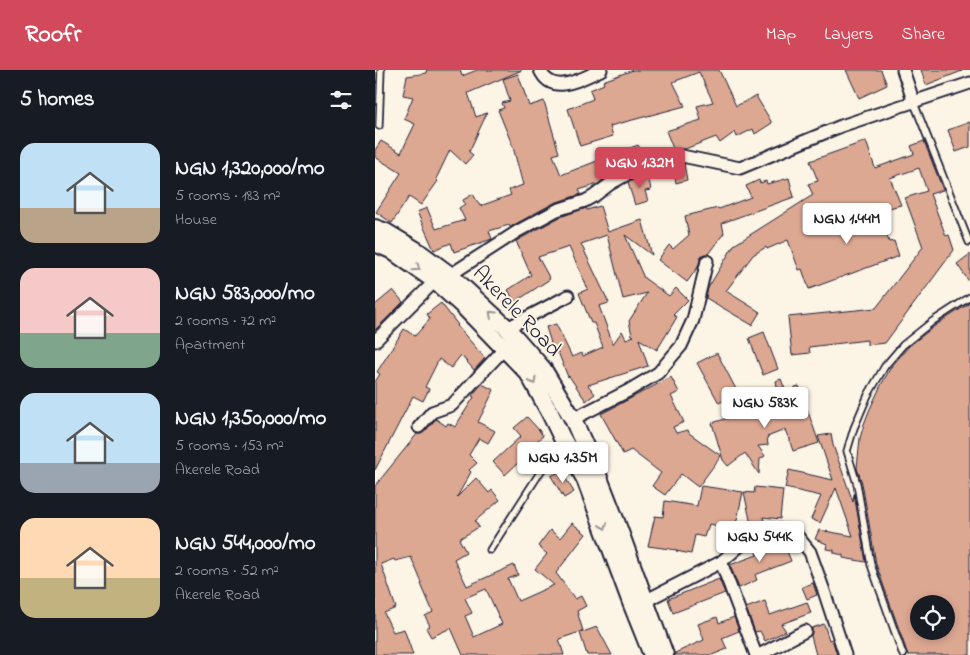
<!DOCTYPE html>
<meta charset="utf-8">
<style>
body{margin:0;font-family:"Indie Flower",sans-serif;background:#242831;color:#f1f3f6;height:100vh;display:flex;flex-direction:column;font-size:19px;white-space:nowrap}
*{box-sizing:border-box;margin:0}
p{font-size:16px;color:#9ea1a6}
.icon{flex:none;width:28px;height:28px;fill:none;stroke:currentColor;stroke-width:2;stroke-linecap:round;stroke-linejoin:round}
.map{position:relative;flex:1;overflow:hidden}
.sheet{display:flex;flex-direction:column;background:#171b24;width:375px}
.sheet>*{flex:none}
.buttons{position:absolute;left:535px;top:525px;display:grid;gap:10px}
.buttons a{display:grid;place-items:center;width:45px;height:45px;border-radius:50%;background:#171b24;box-shadow:0 2px 8px #0003;font-size:25px}
.price{position:absolute;translate:-50% -42px;padding:0 11px;border-radius:5px;background:#fff;color:#222;font-size:16px;line-height:32px;filter:drop-shadow(0 1px 2px #0008)}
.price::after{content:'';position:absolute;left:50%;top:30px;width:15px;height:11px;margin-left:-8px;background:inherit;clip-path:polygon(0 0,100% 0,50% 100%)}
.price.current{background:#d1495b;color:#fff}
ul{padding:0;list-style:none}
li{display:flex;align-items:center;gap:15px;height:125px;padding:0 20px}
li span{display:grid;place-items:center;flex:none;width:140px;height:100px;border-radius:15px;color:#555}
li>.icon{margin-inline-start:auto}
span .icon{width:60px;height:60px;fill:#fffc;stroke-width:1}
li b{font-size:21px}
h2{display:flex;justify-content:space-between;align-items:center;height:60px;padding:0 20px;font-size:21px}
header{display:flex;align-items:center;gap:30px;box-sizing:border-box;height:70px;padding:0 25px;background:#d1495b;color:#fff}
header strong{font-size:24px}
nav{display:flex;gap:28px;margin-inline-start:auto;font-size:18px}
main{display:flex;flex:1;min-height:0}
.map>svg:first-child{display:block}
.building{fill:#dda892;stroke:#22223b;fill-rule:evenodd}
.lines{fill:none;stroke-linecap:round;stroke-linejoin:round}
.lane-casing{stroke:#22223b;stroke-width:9}
.street-casing{stroke:#22223b;stroke-width:15}
.secondary-casing{stroke:#22223b;stroke-width:20}
.lane{stroke:#fcf5e5;stroke-width:5.5}
.street{stroke:#fcf5e5;stroke-width:11}
.secondary{stroke:#fcf5e5;stroke-width:16}
.oneway{stroke:#9a9698}
.labels{text-anchor:middle;dominant-baseline:central;stroke-width:4;stroke-linejoin:round;paint-order:stroke}
.street-label{font-size:22px;fill:#22223b;stroke:#fcf5e5}
</style>
<header>
<strong>Roofr</strong>
<nav><a>Map</a><a>Layers</a><a>Share</a></nav>
</header>
<main>
<section class="sheet">
<h2>5 homes<svg class="icon" aria-label="filters" viewBox="0 0 24 24"><path d="M4 7h16M4 17h16"/><circle cx="9" cy="7" r="2"/><circle cx="15" cy="17" r="2"/></svg></h2>
<ul>
<li><span style="background:linear-gradient(#bfe0f5 65%,#b9a48a 0)"><svg class="icon" aria-label="home" viewBox="0 0 24 24"><path d="M3 11l9-7 9 7M6 9v11h12V9"/></svg></span><div><b>NGN 1,320,000/mo</b><p>5 rooms · 183 m²</p><p>House</p></div></li>
<li><span style="background:linear-gradient(#f6c9c9 65%,#7fa58c 0)"><svg class="icon" aria-label="home" viewBox="0 0 24 24"><path d="M3 11l9-7 9 7M6 9v11h12V9"/></svg></span><div><b>NGN 583,000/mo</b><p>2 rooms · 72 m²</p><p>Apartment</p></div></li>
<li><span style="background:linear-gradient(#bfe0f5 70%,#9aa5b1 0)"><svg class="icon" aria-label="home" viewBox="0 0 24 24"><path d="M3 11l9-7 9 7M6 9v11h12V9"/></svg></span><div><b>NGN 1,350,000/mo</b><p>5 rooms · 153 m²</p><p>Akerele Road</p></div></li>
<li><span style="background:linear-gradient(#ffd9b3 60%,#c2b280 0)"><svg class="icon" aria-label="home" viewBox="0 0 24 24"><path d="M3 11l9-7 9 7M6 9v11h12V9"/></svg></span><div><b>NGN 544,000/mo</b><p>2 rooms · 52 m²</p><p>Akerele Road</p></div></li>
</ul>
</section>
<div class="map">
<svg width="595" height="585" viewBox="0 0 595 585">
<rect width="100%" height="100%" fill="#fcf5e5"/>
<filter id="ink" filterUnits="userSpaceOnUse"><feTurbulence type="fractalNoise" baseFrequency=".02" numOctaves="2"/><feDisplacementMap in="SourceGraphic" scale="10" xChannelSelector="R" yChannelSelector="G"/><feConvolveMatrix kernelMatrix="1 2 1 2 8 2 1 2 1" color-interpolation-filters="sRGB"/></filter>
<g filter="url(#ink)">
<!-- building -->
<path class="building" d="M51,0H85L87,6L102,0H147L93,23L101,47L112,43L94,82L98,85L90,94L75,80L61,109L63,111L46,135L34,127L17,153L1,142L26,103L0,87V80L6,71L26,83L40,54L29,49L38,27L28,25L32,6L52,3Z
M258,0H344L361,36L381,26L397,53L380,64L378,59L362,67L360,62L345,73L341,67L310,79H305L299,81L291,61L326,50L322,36L338,32L324,2L298,12L310,36L235,56L238,66L205,76L193,39L218,29L215,20L229,14L228,11Z
M471,0H506L512,15L484,28Z
M546,0H587V1L551,15Z
M143,4L154,36L169,31L184,83L178,85L186,105L263,75L271,87L269,89L256,93L231,107L223,114L204,120L206,124L179,133L135,157L134,155L114,161L117,169L79,182L76,173L59,180L42,142L52,138L61,159L90,150L84,138L90,134L88,130L98,124L105,136L136,125L134,120L148,115L138,77L123,40L129,38L127,33L135,31L128,9Z
M595,52V77L581,82L573,60Z
M491,71L500,98L539,84L536,76L549,71L568,120L555,124L571,166L574,165L579,180L510,273L492,275V270L434,277L435,283L417,285L413,247L501,238L548,177L530,128L552,121L544,98L515,108L526,135L506,140L507,143L504,144L514,172L519,171L524,186L434,219L427,199L424,200L413,170L392,179L391,177L378,185L351,221L385,242L377,255L331,228L333,218L359,175L438,125L433,114L443,111L435,91Z
M307,94H309L312,110L301,113L298,97Z
M273,104L276,120L270,121L273,131L260,135L253,113L263,107Z
M414,108L419,127L347,153L349,163L333,184H329L326,186L323,197L312,212L283,190L294,175L298,179L314,165L310,146L343,138L344,139L376,127L371,116L384,110L385,113L391,111L392,114Z
M225,136L233,162L267,150L277,185L250,165L269,208L294,226L301,218L313,230L298,245L302,247L282,280L264,269L273,296L213,315L220,324L211,331L194,306L193,307L183,282L180,284L175,273H176L171,257L181,254L197,287L207,283L208,286L228,277L219,253H216L204,223L213,219L194,177L163,187L175,209L140,232L133,220L156,205L141,171L185,147L211,138L212,140ZM232,165L248,229L272,223L254,251L257,265L259,266L251,269L247,261L238,274L224,236L234,233L206,174Z
M595,184V213L582,194Z
M18,220L28,232L0,260V235Z
M66,233L83,255L82,256L110,288L99,300L86,285L76,298L64,289L50,317L54,319L48,331L38,326L0,400V312L5,304L2,302L29,259L40,266L55,249L52,244Z
M595,233V585H533L501,494L487,413L482,398L485,368L489,354L494,341L506,315L516,297L534,276L561,255ZM544,534H571V561H544Z
M389,262L403,299L388,305L374,268Z
M342,283L363,323L344,333L322,293Z
M296,307L304,322L296,326L309,352L298,357L301,363L313,360L314,363L346,386L323,417L306,404L290,425L277,416L286,403L256,380L248,384L226,344Z
M406,309L421,348L423,347L420,317L424,316L444,373L418,381L415,372V368L414,369L410,360L392,367L393,375L383,376L390,386L385,389L384,404L370,383L353,396L348,390L337,353L405,332L401,311Z
M107,314L119,320L103,352L120,361L113,373L104,368L94,385L102,393L94,400L96,402L82,427L101,408L114,423L117,420L125,430L100,451L104,457L84,469L91,482L79,489L92,516L139,495L143,505L133,509L143,531L179,515L160,499L172,484L163,476L175,460L185,468L197,453L211,464L181,503L200,529L206,526L211,536L202,541L208,561L184,569L189,585H88L76,558L56,567L51,558L55,556L50,546L58,542L46,514L47,513L36,487L20,491L19,489L6,494L21,538L9,543L18,562L29,559L38,585H0V416L42,364H46L49,362L61,349L71,356L73,353L80,357L99,327L97,326L100,322ZM111,519L127,554L99,567L90,546L97,543L90,528Z
M152,347L164,360L168,366L153,378L156,381L130,405L118,392L146,366L139,358Z
M456,364L458,375L478,432L479,424L491,492L468,488V485L459,483V480L451,479L452,474L440,469L444,460L478,466L461,418L445,453L436,449L446,426L410,418L414,400L458,410L443,366Z
M186,401L199,422L189,428L176,406Z
M326,416L368,422L360,459L334,454L332,461H331L329,467L320,465L316,484L301,481L302,480L273,476L280,446L288,447L290,431L322,436Z
M380,417L408,420L405,449L388,447L390,454L377,459L369,422L379,423Z
M394,468L397,479L409,474L416,491L380,505L382,510L364,518L355,495L382,485L380,474Z
M344,509L350,523L298,543L293,529Z
M438,513L442,525L432,529L427,517Z
M390,531L395,545L432,532L436,543L406,554L411,561L390,571L385,561L380,562L371,538Z
M342,547L344,553L359,547L364,561L347,568L352,579L337,585H300V583L329,570L323,554Z
M449,554L454,570L457,569L462,585H441L436,566L437,562V558Z
M222,557L237,585H212L205,563Z"/>
<g class="lines">
<!-- lane casing -->
<g class="lane-casing">
<path id="lane" d="M539,33L594,172
M4,56L6,0
M115,480L186,370
M528,585L496,495L482,414L472,381L479,358L493,325L510,296L528,275L558,251L595,227"/>
</g>
<!-- street casing -->
<g class="street-casing">
<path id="street" d="M165,0C177,27 206,9 226,0
M528,0L539,33
M75,205L143,161L182,140L210,131L219,126L235,114L260,100L307,86L365,98L466,56L595,13
M132,258L193,226
M0,271L60,211
M198,349L253,321L283,303L306,276L318,250L332,191
M44,357L57,342L77,335L130,278
M346,492L381,585
M270,531L346,492L374,468L397,459L419,462L435,482L448,518L470,585
M384,585L430,561"/>
</g>
<!-- secondary casing -->
<g class="secondary-casing">
<path id="secondary" d="M0,158L11,162L41,180L75,205L132,258L168,299L198,349L224,408L242,454L290,585
M0,173L16,180L60,211L87,235L153,303L175,343L187,368L210,409L255,530L277,585"/>
</g>
<!-- lane -->
<use href="#lane" class="lane"/>
<!-- street -->
<use href="#street" class="street"/>
<!-- secondary -->
<use href="#secondary" class="secondary"/>
</g>
<!-- one-way arrows -->
<defs><path id="oneway-chevron" d="M-2-3.5L2.5 0L-2 3.5" fill="none" stroke-width="1.6" stroke-linecap="round" stroke-linejoin="round" transform="scale(1.25)"/></defs>
<g class="oneway">
<use href="#oneway-chevron" transform="translate(42 198) rotate(34)"/>
<use href="#oneway-chevron" transform="translate(117 244) rotate(-137)"/>
<use href="#oneway-chevron" transform="translate(158 311) rotate(61)"/>
<use href="#oneway-chevron" transform="translate(229 456) rotate(70)"/>
</g>
</g>
<g class="labels">
<!-- street labels -->
<g class="street-label">
<text transform="translate(141 242) rotate(46)">Akerele Road</text>
</g>
</g>
</svg>
<div class="buttons">
<a><svg class="icon" aria-label="locate" viewBox="0 0 24 24"><circle cx="12" cy="12" r="6"/><path d="M12 2v4M12 18v4M2 12h4M18 12h4"/></svg></a>
</div>
<b class="price current" style="left:265px;top:119px">NGN 1.32M</b>
<b class="price" style="left:472px;top:175px">NGN 1.44M</b>
<b class="price" style="left:390px;top:359px">NGN 583K</b>
<b class="price" style="left:188px;top:414px">NGN 1.35M</b>
<b class="price" style="left:385px;top:493px">NGN 544K</b>
</div>
</main>
